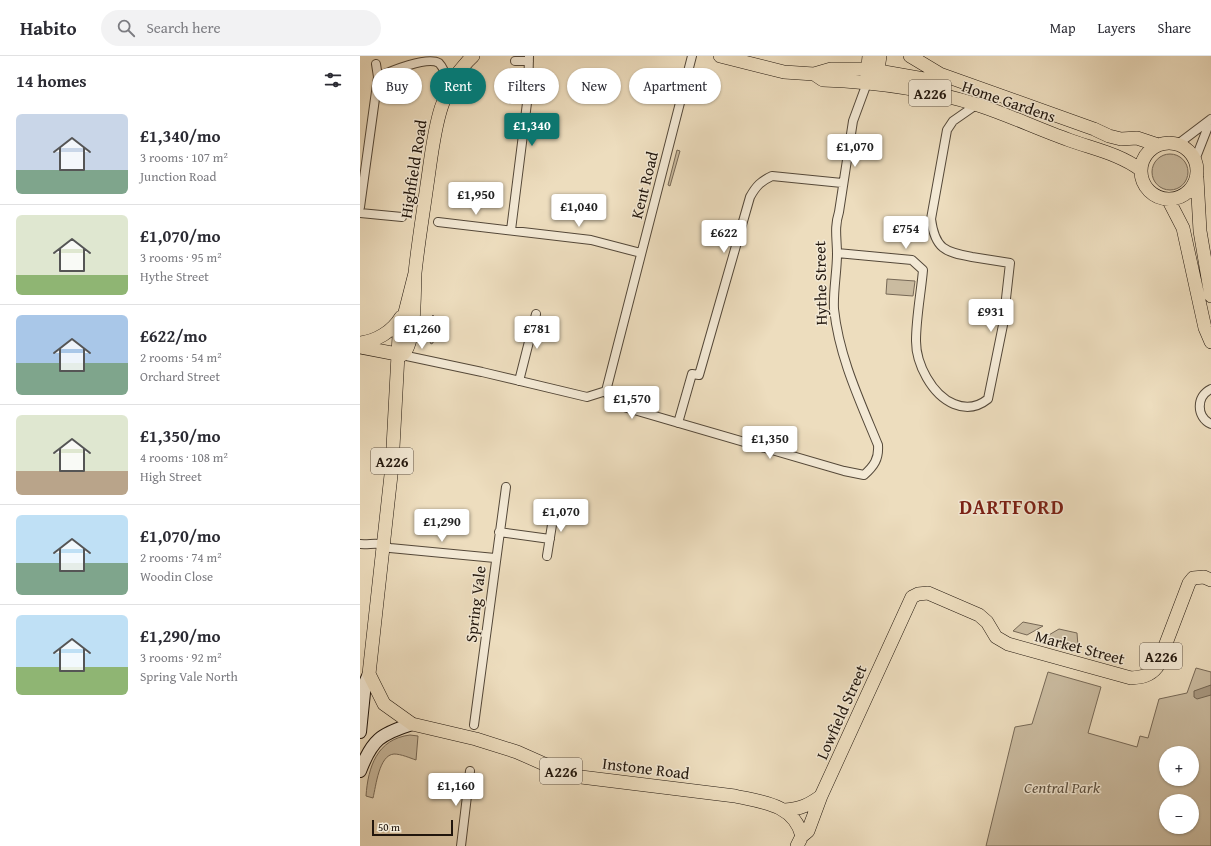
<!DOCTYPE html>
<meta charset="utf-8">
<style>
body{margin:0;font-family:"Gentium Book Plus",serif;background:#f2f2f3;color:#2b2b33;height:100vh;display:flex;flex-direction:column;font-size:15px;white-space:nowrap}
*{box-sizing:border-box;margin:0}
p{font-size:13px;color:#7c7c81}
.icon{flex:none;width:22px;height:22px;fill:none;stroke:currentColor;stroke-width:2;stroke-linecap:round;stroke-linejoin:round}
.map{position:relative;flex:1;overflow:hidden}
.sheet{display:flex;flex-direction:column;background:#fff;width:360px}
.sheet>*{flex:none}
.guide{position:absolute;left:12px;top:12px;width:380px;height:36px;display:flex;gap:8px}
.fabs{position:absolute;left:799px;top:690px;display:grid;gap:8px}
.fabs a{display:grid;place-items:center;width:40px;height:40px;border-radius:50%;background:#fff;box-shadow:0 1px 3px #0004;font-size:20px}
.scale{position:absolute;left:12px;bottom:10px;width:81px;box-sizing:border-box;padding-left:4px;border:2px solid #21160d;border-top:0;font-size:11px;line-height:14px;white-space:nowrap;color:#21160d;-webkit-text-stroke:3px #f3e9d5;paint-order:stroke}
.price{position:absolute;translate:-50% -34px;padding:0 9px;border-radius:4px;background:#fff;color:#222;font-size:13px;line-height:26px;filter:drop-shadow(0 1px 2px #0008)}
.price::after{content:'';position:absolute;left:50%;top:24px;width:12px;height:9px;margin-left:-6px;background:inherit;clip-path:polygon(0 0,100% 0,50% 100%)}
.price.on{background:#0f766e;color:#fff}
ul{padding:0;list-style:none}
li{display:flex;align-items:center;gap:12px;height:100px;padding:0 16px}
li+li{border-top:1px solid #e1e1e2}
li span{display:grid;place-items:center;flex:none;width:112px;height:80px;border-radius:6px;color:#555}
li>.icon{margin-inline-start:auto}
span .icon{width:48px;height:48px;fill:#fffc;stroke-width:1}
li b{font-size:17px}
h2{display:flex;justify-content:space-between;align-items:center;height:48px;padding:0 16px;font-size:17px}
.chip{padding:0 14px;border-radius:18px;background:#fff;box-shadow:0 1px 3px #0004;font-size:14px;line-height:36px}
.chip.on{background:#0f766e;color:#fff}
header{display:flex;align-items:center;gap:24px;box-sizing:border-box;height:56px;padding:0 20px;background:#fff;border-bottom:1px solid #e1e1e2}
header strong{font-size:19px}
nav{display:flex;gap:22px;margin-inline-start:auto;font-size:14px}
.search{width:280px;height:36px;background:#f2f2f3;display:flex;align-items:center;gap:10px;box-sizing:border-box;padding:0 14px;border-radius:22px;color:#7c7c81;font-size:15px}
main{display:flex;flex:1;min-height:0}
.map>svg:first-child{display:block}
.green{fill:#cabba0;stroke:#766856;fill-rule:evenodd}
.water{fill:#a89982;stroke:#726553}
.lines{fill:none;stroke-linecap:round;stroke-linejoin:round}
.street-casing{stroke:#544839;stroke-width:10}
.secondary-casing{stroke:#21160d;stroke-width:14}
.primary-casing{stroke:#21160d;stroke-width:14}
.street{stroke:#f3e9d5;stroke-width:8}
.secondary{stroke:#f3e9d5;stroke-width:12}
.primary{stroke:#edddbe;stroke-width:13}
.labels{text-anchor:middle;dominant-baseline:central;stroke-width:3;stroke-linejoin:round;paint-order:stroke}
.shield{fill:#f3e9d5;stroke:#605549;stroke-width:1}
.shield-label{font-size:15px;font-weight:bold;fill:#21160d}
.street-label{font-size:16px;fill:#21160d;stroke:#f3e9d5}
.park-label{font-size:16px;font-style:italic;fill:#5c5040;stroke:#f3e9d5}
.district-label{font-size:20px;font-weight:bold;letter-spacing:1px;fill:#7a1f14;stroke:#f3e9d5}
</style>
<header>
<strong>Habito</strong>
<div class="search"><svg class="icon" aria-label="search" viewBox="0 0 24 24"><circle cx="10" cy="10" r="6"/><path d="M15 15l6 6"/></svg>Search here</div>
<nav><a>Map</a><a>Layers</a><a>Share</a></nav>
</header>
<main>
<section class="sheet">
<h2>14 homes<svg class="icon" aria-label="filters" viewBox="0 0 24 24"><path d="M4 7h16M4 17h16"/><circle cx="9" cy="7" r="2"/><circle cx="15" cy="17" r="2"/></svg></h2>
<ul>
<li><span style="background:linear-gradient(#c9d6e8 70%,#7fa58c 0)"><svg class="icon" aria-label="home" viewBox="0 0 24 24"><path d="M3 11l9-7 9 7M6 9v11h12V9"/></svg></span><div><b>£1,340/mo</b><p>3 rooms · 107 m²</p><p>Junction Road</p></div></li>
<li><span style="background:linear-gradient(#dfe7d0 75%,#8fb573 0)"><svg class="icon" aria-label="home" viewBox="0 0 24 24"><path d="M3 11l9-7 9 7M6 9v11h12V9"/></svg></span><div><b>£1,070/mo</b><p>3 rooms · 95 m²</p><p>Hythe Street</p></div></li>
<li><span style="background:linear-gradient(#a9c7e8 60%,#7fa58c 0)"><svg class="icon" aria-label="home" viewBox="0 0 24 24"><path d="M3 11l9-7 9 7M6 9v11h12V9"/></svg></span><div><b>£622/mo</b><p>2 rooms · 54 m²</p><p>Orchard Street</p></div></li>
<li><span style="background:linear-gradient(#dfe7d0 70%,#b9a48a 0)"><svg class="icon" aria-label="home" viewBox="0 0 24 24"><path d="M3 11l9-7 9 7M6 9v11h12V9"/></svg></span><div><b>£1,350/mo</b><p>4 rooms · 108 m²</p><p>High Street</p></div></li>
<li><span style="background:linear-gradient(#bfe0f5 60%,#7fa58c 0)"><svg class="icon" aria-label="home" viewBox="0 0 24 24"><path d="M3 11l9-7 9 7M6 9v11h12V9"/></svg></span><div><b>£1,070/mo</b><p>2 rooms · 74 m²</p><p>Woodin Close</p></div></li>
<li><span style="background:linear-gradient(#bfe0f5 65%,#8fb573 0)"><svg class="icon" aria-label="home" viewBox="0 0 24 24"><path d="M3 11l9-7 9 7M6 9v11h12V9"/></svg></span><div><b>£1,290/mo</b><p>3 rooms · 92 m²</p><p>Spring Vale North</p></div></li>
</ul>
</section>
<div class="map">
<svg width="851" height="790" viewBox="0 0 851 790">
<rect width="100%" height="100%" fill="#edddbe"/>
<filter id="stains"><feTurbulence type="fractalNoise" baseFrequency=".005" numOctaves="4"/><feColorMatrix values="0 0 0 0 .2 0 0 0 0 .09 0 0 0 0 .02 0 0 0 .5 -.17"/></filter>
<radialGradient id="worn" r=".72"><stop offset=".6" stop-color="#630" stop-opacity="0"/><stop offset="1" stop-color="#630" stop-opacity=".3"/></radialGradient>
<!-- green -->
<path class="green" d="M317,94L320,95L310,130L308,129Z
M792 116a18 18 0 1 1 36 0a18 18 0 1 1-36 0Z
M527,223L555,225L553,240L526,238Z
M73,259L76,263L73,287L71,288L69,284L73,271L70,262Z
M663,566L683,570L667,579L653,575Z
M699,573L717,577L718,590L714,592L682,583Z
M836,612L851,616V790H626L655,671L672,668L688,616L741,631L728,677L777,691L780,680L788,682L799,643L827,637ZM806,697H832V723H806ZM806,745H832V771H806Z
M50,679L58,680L56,704C50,702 41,698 34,698C19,699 16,730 13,742L6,740C8,711 17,683 50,679Z"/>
<!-- water -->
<path class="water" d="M851,629V639L837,643L834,641V635Z"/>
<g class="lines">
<!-- street casing -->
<g class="street-casing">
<path id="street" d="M155,5H169
M18,21C31,15 67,0 79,7C85,13 87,23 89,30
M818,88L851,63
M835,104L851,63
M0,151L18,21L16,8
M0,157L42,161
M78,166L231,184L281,197
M151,174L168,39L169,0
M477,197L552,204L563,214C561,237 556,262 556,285C556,308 572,339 594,348C606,353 618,351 628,343L643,269L650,207C637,205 625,203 612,201C585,196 575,193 571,163L587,74L593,65L616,49
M42,299L122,316L227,341L246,335
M159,325L176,258
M851,333C836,340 836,361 851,368
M246,335L252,346L257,349L484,415L504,419C514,410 519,403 518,389C500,345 479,301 474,253C473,235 477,216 477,198C477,182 474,172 479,156L493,65L507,27
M246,335L332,0
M318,367L332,318L339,319L390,141C396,130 401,125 412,120L482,127
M139,476L190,483
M0,488C12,489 19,485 30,492L135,502
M187,500L195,450
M114,669L146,431
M101,790L110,715"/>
</g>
<!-- secondary casing -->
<g class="secondary-casing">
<path id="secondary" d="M0,676L5,627L9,618
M0,715C12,684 20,678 52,668"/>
</g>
<!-- primary casing -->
<g class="primary-casing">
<path id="primary" d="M360,0L424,16L454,18L471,13H507L564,23L580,18
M550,0L580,18L734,73L749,80L761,83L777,82L798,89
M454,18L463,24C515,26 568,33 618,49C649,59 678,73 709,84C734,93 760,98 781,114
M513,19L518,13L520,0
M507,21L509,0
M781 115a28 28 0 1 1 56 0a28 28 0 1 1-56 0Z
M837,122L840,175L851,240
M808,143L823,172L845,272L851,286
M55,217L39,280L32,410L9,618L24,648L52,668L116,683L157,696L200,715L221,721L375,740C402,746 434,748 442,780
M0,287C16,285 32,276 41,261
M0,291L42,299C56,290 54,234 55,217C58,188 63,158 67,129C74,83 76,34 113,0
M425,754C440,753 449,749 461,740
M437,790L442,780L448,775L461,740L552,541L558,538L568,537L619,559L627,566L636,581L648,588L771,622C782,621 790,620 797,611L829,527L833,522L844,521L851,524"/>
</g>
<!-- street -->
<use href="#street" class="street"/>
<!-- secondary -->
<use href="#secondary" class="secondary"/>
<!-- primary -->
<use href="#primary" class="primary"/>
</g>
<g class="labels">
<!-- shield labels -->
<g class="shield">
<rect x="549" y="24" width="42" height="26" rx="3"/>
<rect x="11" y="392" width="42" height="26" rx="3"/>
<rect x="780" y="587" width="42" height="26" rx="3"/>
<rect x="180" y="702" width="42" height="26" rx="3"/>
</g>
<g class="shield-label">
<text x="570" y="37">A226</text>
<text x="32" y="405">A226</text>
<text x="801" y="600">A226</text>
<text x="201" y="715">A226</text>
</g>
<!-- street labels -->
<g class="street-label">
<text transform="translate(649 45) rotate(19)">Home Gardens</text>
<text transform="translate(53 113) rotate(-81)">Highfield Road</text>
<text transform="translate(284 129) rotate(-76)">Kent Road</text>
<text transform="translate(460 227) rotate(-91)">Hythe Street</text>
<text transform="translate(115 548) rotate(-83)">Spring Vale</text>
<text transform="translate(720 591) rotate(15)">Market Street</text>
<text transform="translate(481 656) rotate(-66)">Lowfield Street</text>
<text transform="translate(286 712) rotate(7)">Instone Road</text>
</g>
<!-- park labels -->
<g class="park-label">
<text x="702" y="731">Central Park</text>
</g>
<!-- district labels -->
<g class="district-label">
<text x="652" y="450">DARTFORD</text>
</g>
</g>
<rect width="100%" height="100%" filter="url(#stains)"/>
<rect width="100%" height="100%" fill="url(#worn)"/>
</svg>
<div class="fabs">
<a>+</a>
<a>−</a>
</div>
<div class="scale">50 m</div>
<b class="price on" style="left:172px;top:91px">£1,340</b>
<b class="price" style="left:495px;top:112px">£1,070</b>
<b class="price" style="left:116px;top:160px">£1,950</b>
<b class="price" style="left:219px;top:172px">£1,040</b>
<b class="price" style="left:546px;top:194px">£754</b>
<b class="price" style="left:364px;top:198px">£622</b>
<b class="price" style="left:631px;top:277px">£931</b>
<b class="price" style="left:62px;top:294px">£1,260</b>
<b class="price" style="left:177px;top:294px">£781</b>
<b class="price" style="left:272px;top:364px">£1,570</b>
<b class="price" style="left:410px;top:404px">£1,350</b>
<b class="price" style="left:201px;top:477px">£1,070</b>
<b class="price" style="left:82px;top:487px">£1,290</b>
<b class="price" style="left:96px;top:751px">£1,160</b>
<div class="guide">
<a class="chip">Buy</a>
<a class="chip on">Rent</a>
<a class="chip">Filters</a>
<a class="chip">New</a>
<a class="chip">Apartment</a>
</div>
</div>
</main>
